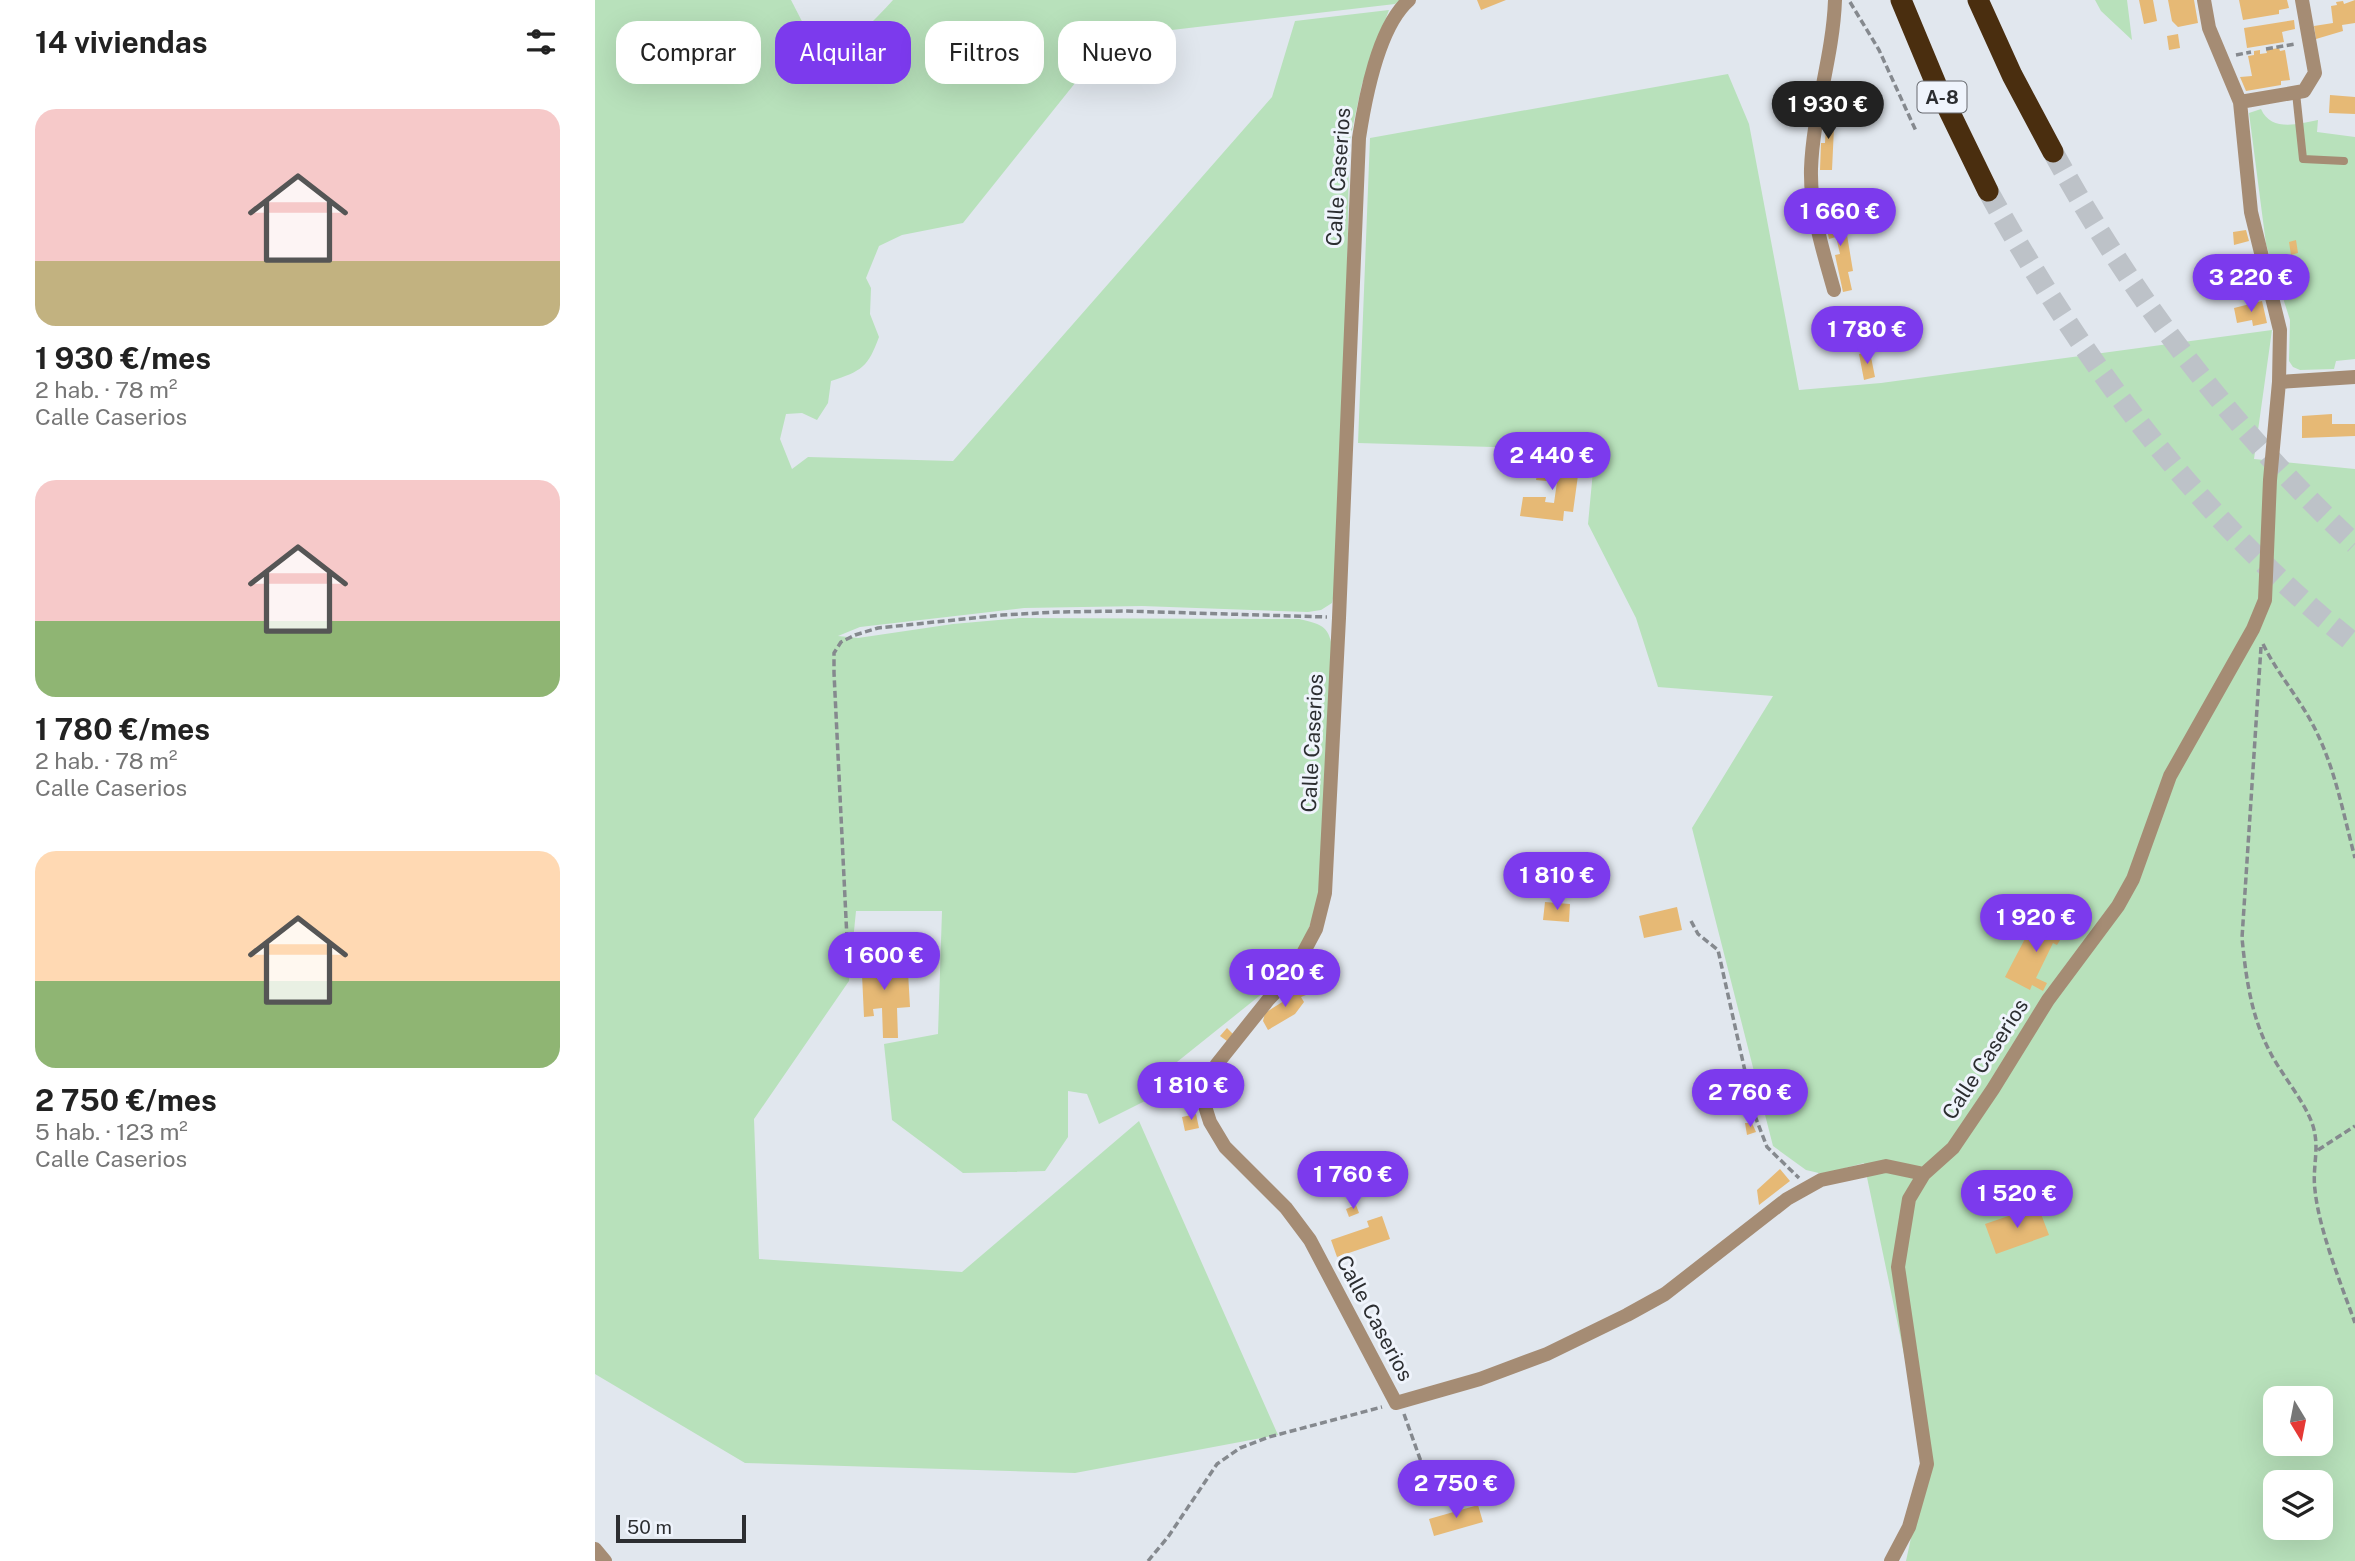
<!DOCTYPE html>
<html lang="es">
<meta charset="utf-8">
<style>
body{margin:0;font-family:"Public Sans",sans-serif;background:#f2f2f2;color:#222;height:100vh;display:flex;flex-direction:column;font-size:26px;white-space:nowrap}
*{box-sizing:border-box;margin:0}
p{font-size:23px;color:#767676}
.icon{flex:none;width:38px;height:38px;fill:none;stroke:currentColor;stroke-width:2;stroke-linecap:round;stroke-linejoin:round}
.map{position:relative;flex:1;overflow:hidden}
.drawer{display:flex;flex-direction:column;background:#fff;width:595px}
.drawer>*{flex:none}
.top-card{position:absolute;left:21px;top:21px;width:665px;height:63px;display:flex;gap:14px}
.needle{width:46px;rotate:170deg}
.controls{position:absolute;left:1668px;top:1386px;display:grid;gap:14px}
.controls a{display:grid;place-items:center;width:70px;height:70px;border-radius:14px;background:#fff;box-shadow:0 7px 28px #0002;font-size:35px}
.scale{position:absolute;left:21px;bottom:18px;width:130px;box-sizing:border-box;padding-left:7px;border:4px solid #2c2e31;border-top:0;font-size:19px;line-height:24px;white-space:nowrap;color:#2c2e31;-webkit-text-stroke:5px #eff4fc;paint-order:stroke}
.price{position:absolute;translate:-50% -60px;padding:0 16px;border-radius:24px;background:#7c3aed;color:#fff;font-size:23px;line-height:46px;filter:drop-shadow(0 2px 4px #0008)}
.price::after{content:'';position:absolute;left:50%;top:42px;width:21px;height:16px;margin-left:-10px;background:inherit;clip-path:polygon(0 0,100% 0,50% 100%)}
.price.current{background:#222;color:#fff}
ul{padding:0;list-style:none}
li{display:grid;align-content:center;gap:14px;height:371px;padding:0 35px}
li span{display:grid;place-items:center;height:217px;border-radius:21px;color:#555}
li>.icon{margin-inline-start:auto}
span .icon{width:126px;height:126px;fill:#fffc;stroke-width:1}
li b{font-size:30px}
h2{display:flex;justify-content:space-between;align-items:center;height:84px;padding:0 35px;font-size:30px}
.tag{padding:0 24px;border-radius:21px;background:#fff;box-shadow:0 7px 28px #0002;font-size:24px;line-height:63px}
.tag.current{background:#7c3aed;color:#fff}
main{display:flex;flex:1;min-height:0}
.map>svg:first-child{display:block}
.green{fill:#b8e1bb;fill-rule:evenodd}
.building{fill:#e6b975}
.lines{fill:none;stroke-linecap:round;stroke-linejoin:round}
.motorway-tunnel{stroke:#bdc2c8;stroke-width:21;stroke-dasharray:21 10;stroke-linecap:butt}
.path{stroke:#85898e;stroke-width:3.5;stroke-dasharray:7 3.5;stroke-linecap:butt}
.service{stroke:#a58c74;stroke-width:8}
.minor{stroke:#a58c74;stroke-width:14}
.motorway{stroke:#4a2e0f;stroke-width:21}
.labels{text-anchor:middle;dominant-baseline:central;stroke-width:6;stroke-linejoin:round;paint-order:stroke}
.shield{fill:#eff4fc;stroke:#66696e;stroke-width:2}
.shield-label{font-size:19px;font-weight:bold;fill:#2c2e31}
.street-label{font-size:21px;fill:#2c2e31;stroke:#eff4fc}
</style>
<main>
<section class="drawer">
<h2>14 viviendas<svg class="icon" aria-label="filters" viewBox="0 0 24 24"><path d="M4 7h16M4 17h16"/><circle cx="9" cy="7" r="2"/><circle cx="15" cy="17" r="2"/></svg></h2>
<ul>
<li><span style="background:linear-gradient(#f6c9c9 70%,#c2b280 0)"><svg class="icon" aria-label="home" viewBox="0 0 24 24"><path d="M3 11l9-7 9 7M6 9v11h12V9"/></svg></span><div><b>1 930 €/mes</b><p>2 hab. · 78 m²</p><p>Calle Caserios</p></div></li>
<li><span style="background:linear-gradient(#f6c9c9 65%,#8fb573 0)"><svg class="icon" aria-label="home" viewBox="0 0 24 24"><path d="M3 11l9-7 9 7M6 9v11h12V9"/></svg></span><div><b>1 780 €/mes</b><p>2 hab. · 78 m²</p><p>Calle Caserios</p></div></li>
<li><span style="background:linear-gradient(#ffd9b3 60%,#8fb573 0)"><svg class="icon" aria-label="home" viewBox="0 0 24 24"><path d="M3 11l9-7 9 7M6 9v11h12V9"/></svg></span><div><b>2 750 €/mes</b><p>5 hab. · 123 m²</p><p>Calle Caserios</p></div></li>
</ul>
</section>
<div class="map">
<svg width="1760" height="1561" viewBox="0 0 1760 1561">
<rect width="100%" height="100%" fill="#e1e7ee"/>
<!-- green -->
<path class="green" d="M0,0H196L230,66C253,44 277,24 298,0H805L800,4L517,37L368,223L307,235L284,246L271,278L276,288L275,314L284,337C273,367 267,371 236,381L233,403L222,420L207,413L191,414L185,439L197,469L213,457L358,461L677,97L700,21L794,10L767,84L754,144L752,297L741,585L737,603L726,610L713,612L547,606L429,608L265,627L243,636L263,638L358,624L425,618L704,619C729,625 734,626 738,652L725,896L713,930L701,957L683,981L552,1086L550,1101L504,1124L492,1094L473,1091V1137L450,1171L368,1173L297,1120L289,1044L343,1034L347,911H261L254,981L159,1119L164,1259L367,1272L544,1121L683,1435L480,1473L150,1463L0,1374Z
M1500,0H1532L1537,40L1506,11Z
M1133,74L1154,124L1204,390L1286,383L1677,330L1659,459L1760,469V1561H1311L1332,1464L1269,1163L1228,1174L1211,1170L1178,1146L1097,828L1178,696L1063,687L1041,618L993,524L1000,450L763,443L775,138ZM1680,1398H1726V1444H1680ZM1680,1482H1726V1528H1680Z
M1666,109C1676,132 1703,124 1723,120L1722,132L1760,137V359L1741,361L1739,369L1705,370L1698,367L1694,361L1695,320L1671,244L1654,113Z"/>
<!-- building -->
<path class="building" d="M882,0H911L886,10Z
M1544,0H1558L1562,21L1549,24Z
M1573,0H1599L1603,23L1583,27L1577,21Z
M1644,0H1692L1694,8L1684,10V14L1648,20Z
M1760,0V23L1747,25L1748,31L1721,39L1719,26L1738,23L1736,6L1742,5L1741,2L1748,1L1749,4Z
M1699,20L1700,29L1687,32L1689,42L1652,48L1649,28Z
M1583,34L1585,48L1574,50L1572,36Z
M1684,48L1685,51L1690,50L1695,80L1686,81V85L1651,91L1645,77L1657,76L1653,56L1659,55V51L1665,50V54L1672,53L1671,50Z
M1735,95L1760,97V114L1734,113Z
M1232,106H1240L1237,170H1225L1226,143H1230Z
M1241,209L1244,223L1247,222L1249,230L1251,229L1258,271L1253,272L1257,290L1248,292L1240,255L1245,254L1241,237L1234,239L1228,212Z
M1651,230L1654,241L1639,245L1638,232Z
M1701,240L1703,253L1696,255L1694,242Z
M1667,301L1672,323L1658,326L1657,320L1642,323L1639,308Z
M1275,352L1280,377L1269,380L1264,354Z
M1737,414V424H1760V436L1707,438V416Z
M939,454L952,456L951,468L964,469V465L984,468L978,512L969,511L968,521L925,516L928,497H951L950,502L959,503L962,482L941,480L943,467L938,466Z
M950,902L975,904L974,922L948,920Z
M1082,907L1087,930L1049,938L1044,916Z
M1454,914L1472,924L1470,932L1462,945L1458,943L1441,978L1452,983L1448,991L1437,985L1435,990L1410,977L1434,931L1443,935Z
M266,953H287V973L313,972L315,1007L302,1008L303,1038H288L287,1008L278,1009L279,1016L269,1017Z
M710,968L720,975L715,984L704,978Z
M707,988L711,995L706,997L709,1002L700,1014L673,1030L668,1021L670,1013L692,999L693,993Z
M632,1028L638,1034L632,1041L625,1036Z
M601,1114L604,1128L590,1131L587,1117Z
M1150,1123H1157L1161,1132L1152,1135Z
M1185,1169L1195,1181L1164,1205L1162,1190Z
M761,1205L764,1213L754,1217L751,1209Z
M1443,1206L1454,1235L1401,1254L1390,1224Z
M787,1216L795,1239L742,1257L736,1240L774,1227L772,1221Z
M883,1505L888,1522L839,1536L834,1519Z"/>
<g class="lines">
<!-- motorway-tunnel -->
<path class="motorway-tunnel" d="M1458,152C1538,298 1638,430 1760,544
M1393,191C1486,360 1607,523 1760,644"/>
<!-- path -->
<path class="path" d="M1255,2L1284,50L1321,131
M1671,49L1700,44
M1641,55L1656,52
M1668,644C1683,675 1707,701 1722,733C1741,772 1749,817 1760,858
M1666,647L1647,938C1651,978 1656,1016 1675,1052C1686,1074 1711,1103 1718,1126C1725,1149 1717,1167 1720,1190C1724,1230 1746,1284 1760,1323
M1096,921L1103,934L1123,950L1160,1116L1172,1147L1204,1178
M252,939L239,673V653L246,642L260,635L283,628L407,615L463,612L529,611L732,617
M1723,1150L1760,1126
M809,1414L839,1498
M553,1561L573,1537L622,1464L645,1448L674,1437L787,1407"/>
<!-- service -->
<path class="service" d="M1701,93L1708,159L1749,161"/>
<!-- minor -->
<path class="minor" d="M814,0C783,27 770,99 764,138L744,618L730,893L721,929L696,976L673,1000L622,1064L611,1083L608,1100L615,1122L630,1147L691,1208L715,1240L801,1403L885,1379L952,1354L1032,1315L1070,1294L1192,1199L1226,1180L1291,1166L1329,1174
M1645,102L1709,91L1720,73L1707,0
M1239,290C1228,251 1215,211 1216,169C1218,112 1238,57 1240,0
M1684,382L1760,377
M0,1549L10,1561
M1296,1561L1314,1527L1332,1464L1303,1267L1314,1199L1329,1174L1358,1148L1398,1089L1453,1000L1523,906L1538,879L1575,776L1658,629L1670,600L1675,480L1684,382L1685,330L1656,212L1645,102L1614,28L1609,0"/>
<!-- motorway -->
<path class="motorway" d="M1306,0L1341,84L1393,191
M1383,0L1417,75L1458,152"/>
</g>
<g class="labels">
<!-- shield labels -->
<rect class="shield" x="1322.5" y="81.5" width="49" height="31" rx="5"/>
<g class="shield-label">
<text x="1347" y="97">A-8</text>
</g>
<!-- street labels -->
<g class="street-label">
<text transform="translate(743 177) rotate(-86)">Calle Caserios</text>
<text transform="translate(717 743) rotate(-87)">Calle Caserios</text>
<text transform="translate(1390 1059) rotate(-57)">Calle Caserios</text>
<text transform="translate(780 1318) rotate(62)">Calle Caserios</text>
</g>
</g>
</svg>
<div class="controls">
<a><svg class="needle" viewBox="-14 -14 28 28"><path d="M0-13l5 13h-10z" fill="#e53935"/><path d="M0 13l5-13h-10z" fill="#767676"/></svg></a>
<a><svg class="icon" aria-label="layers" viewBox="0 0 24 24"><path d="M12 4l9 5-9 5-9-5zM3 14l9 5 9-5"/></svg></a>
</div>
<div class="scale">50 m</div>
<b class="price current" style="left:1233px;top:141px">1 930 €</b>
<b class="price" style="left:1245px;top:248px">1 660 €</b>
<b class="price" style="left:1656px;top:314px">3 220 €</b>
<b class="price" style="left:1272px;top:366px">1 780 €</b>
<b class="price" style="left:957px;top:492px">2 440 €</b>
<b class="price" style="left:962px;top:912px">1 810 €</b>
<b class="price" style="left:1441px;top:954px">1 920 €</b>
<b class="price" style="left:289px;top:992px">1 600 €</b>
<b class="price" style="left:690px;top:1009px">1 020 €</b>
<b class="price" style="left:596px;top:1122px">1 810 €</b>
<b class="price" style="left:1155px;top:1129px">2 760 €</b>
<b class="price" style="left:758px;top:1211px">1 760 €</b>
<b class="price" style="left:1422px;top:1230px">1 520 €</b>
<b class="price" style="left:861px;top:1520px">2 750 €</b>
<div class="top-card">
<a class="tag">Comprar</a>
<a class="tag current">Alquilar</a>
<a class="tag">Filtros</a>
<a class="tag">Nuevo</a>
</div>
</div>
</main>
